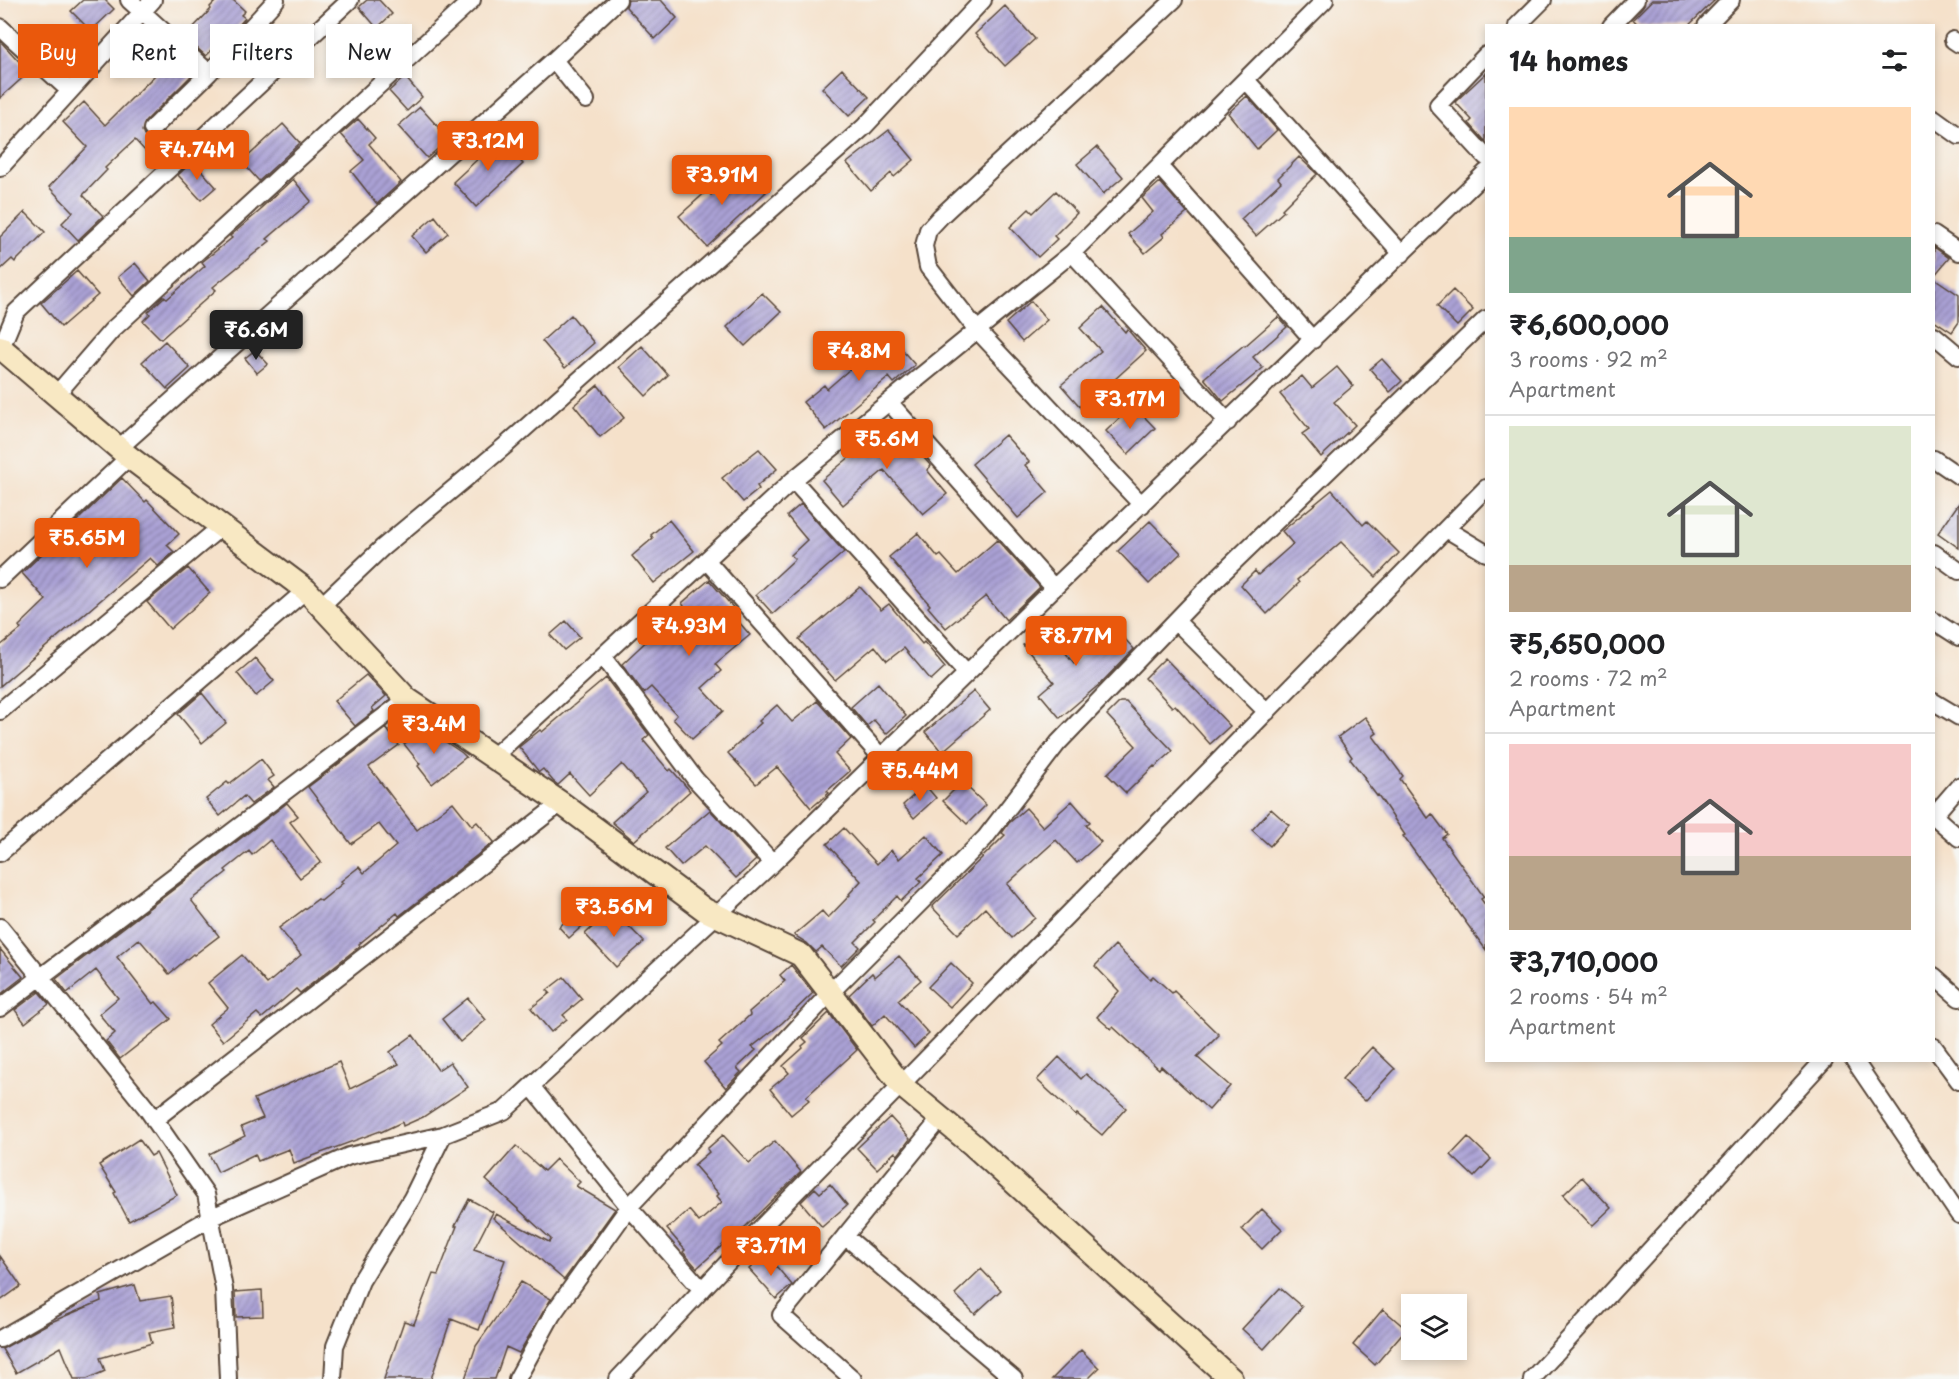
<!DOCTYPE html>
<meta charset="utf-8">
<style>
body{margin:0;font-family:"Playpen Sans",sans-serif;background:#f6f6f6;color:#202124;height:100vh;display:flex;flex-direction:column;font-size:22px;white-space:nowrap}
*{box-sizing:border-box;margin:0}
p{font-size:20px;color:#757577}
.icon{flex:none;width:33px;height:33px;fill:none;stroke:currentColor;stroke-width:2;stroke-linecap:round;stroke-linejoin:round}
.map{position:relative;flex:1;overflow:hidden}
.sheet{position:absolute;left:1485px;top:24px;width:450px;height:1038px;display:flex;flex-direction:column;background:#fff;border-radius:0px;box-shadow:0 3px 9px #0003}
.sheet>*{flex:none}
.banner{position:absolute;left:18px;top:24px;width:570px;height:54px;display:flex;gap:12px}
.controls{position:absolute;left:1401px;top:1294px;display:grid;gap:12px}
.controls a{display:grid;place-items:center;width:66px;height:66px;border-radius:0px;background:#fff;box-shadow:0 3px 9px #0003;font-size:30px}
.price{position:absolute;translate:-50% -51px;padding:0 14px;border-radius:6px;background:#ea580c;color:#fff;font-size:20px;line-height:39px;filter:drop-shadow(0 2px 3px #0008)}
.price::after{content:'';position:absolute;left:50%;top:36px;width:18px;height:14px;margin-left:-9px;background:inherit;clip-path:polygon(0 0,100% 0,50% 100%)}
.price.on{background:#222;color:#fff}
ul{padding:0;list-style:none}
li{display:grid;align-content:center;gap:12px;height:318px;padding:0 24px}
li+li{border-top:2px solid #e0e0e0}
li span{display:grid;place-items:center;height:186px;border-radius:0px;color:#555}
li>.icon{margin-inline-start:auto}
span .icon{width:108px;height:108px;fill:#fffc;stroke-width:1}
li b{font-size:26px}
h2{display:flex;justify-content:space-between;align-items:center;height:72px;padding:0 24px;font-size:26px}
.chip{padding:0 21px;border-radius:0px;background:#fff;box-shadow:0 3px 9px #0003;font-size:21px;line-height:54px}
.chip.on{background:#ea580c;color:#fff}
.map>svg:first-child{display:block}
.building{fill:url(#building-hatch)}
.lines{fill:none;stroke-linecap:round;stroke-linejoin:round}
.street-casing{stroke:#574538;stroke-width:20}
.secondary-casing{stroke:#574538;stroke-width:26}
.street{stroke:#fff;stroke-width:16}
.secondary{stroke:#f8e8c3;stroke-width:22}
</style>
<div class="map">
<svg width="1959" height="1379" viewBox="0 0 1959 1379">
<defs>
<pattern id="building-hatch" width="6" height="6" patternUnits="userSpaceOnUse" patternTransform="scale(1.5)"><rect width="6" height="6" fill="#aaa1d5"/><path d="M-1 1l2-2M0 6l6-6M5 7l2-2" fill="none" stroke="#8c83ac"/></pattern>
</defs>
<rect width="100%" height="100%" fill="#f6f6f2"/>
<filter id="ink" filterUnits="userSpaceOnUse"><feTurbulence type="fractalNoise" baseFrequency=".0167" numOctaves="2"/><feDisplacementMap in="SourceGraphic" scale="12" xChannelSelector="R" yChannelSelector="G"/><feConvolveMatrix kernelMatrix="1 2 1 2 8 2 1 2 1" color-interpolation-filters="sRGB"/></filter>
<filter id="wash" filterUnits="userSpaceOnUse"><feTurbulence type="fractalNoise" baseFrequency=".008" numOctaves="4" result="noise"/><feDisplacementMap in="SourceGraphic" scale="24" xChannelSelector="R" yChannelSelector="G"/><feGaussianBlur stdDeviation="1.35" result="paint"/><feColorMatrix in="noise" values="0 0 0 0 0 0 0 0 0 0 0 0 0 0 0 0 0 1.4 0 .05"/><feComposite in="paint" operator="in"/></filter>
<g filter="url(#wash)">
<rect width="100%" height="100%" fill="#f5e1ca"/>
<g id="blocks">
<!-- building -->
<path class="building" d="M83,0H105L114,9L91,31L71,11Z
M217,0H233L245,11L241,15L245,18L223,43L221,41L206,56L186,38L190,34L189,32L211,9L210,7Z
M367,0H379L392,14L377,28L359,7Z
M628,0H661L677,18L655,39L626,7Z
M1652,0H1715L1688,26H1639L1633,19Z
M1005,6L1035,39L1005,66L975,34Z
M389,27L406,46L392,58L375,40Z
M259,34L278,53L253,76L237,58Z
M0,41L29,72L0,98Z
M172,53L194,73L145,122L142,131L144,136L150,139H155L161,134L175,149L158,165L135,140L125,149L105,168L107,170L83,195L103,216L78,240L62,223L73,212L49,187L87,147L63,122L84,102L105,125L159,71L156,69Z
M842,69L869,97L849,116L822,88Z
M1486,73V142L1469,123L1472,120L1455,102Z
M405,77L422,97L407,111L389,91Z
M1247,96L1277,130L1257,149L1228,113Z
M420,107L449,139L427,158L398,126Z
M358,119L375,138L369,144L401,182L377,204L351,171L364,160L341,134Z
M283,124L300,143L259,181L242,162Z
M889,130L914,160L894,177L891,173L871,191L847,163Z
M499,136L523,164L476,207L453,182L480,157L478,154Z
M1097,147L1123,177L1103,194L1077,164Z
M1299,157L1317,174L1282,209L1284,211L1256,236L1241,219L1281,182L1278,178Z
M193,161L216,187L201,200L178,175Z
M742,166L766,192L707,247L679,216L708,190L711,195Z
M293,179L311,201L267,239L270,241L213,287L216,290L161,339L143,321L150,314L148,312L164,297L167,299L205,266L202,262L232,238L230,236L262,209L261,208Z
M1160,182L1187,213L1162,234L1164,237L1145,253L1128,234L1153,212L1142,198Z
M1056,191L1077,213L1054,236L1057,239L1038,257L1010,227L1029,209L1033,213Z
M25,212L45,232L15,262L12,259L0,270V237Z
M435,216L448,233L426,252L412,236Z
M1934,247L1949,258L1934,276Z
M135,263L150,281L134,296L118,277Z
M77,271L98,295L61,327L41,303Z
M1934,278L1959,295V322L1952,332L1934,320Z
M1453,290L1473,310L1457,326L1437,306Z
M762,293L781,312L745,346L727,327Z
M1031,301L1047,320L1022,342L1006,323Z
M1103,307L1125,332L1127,329L1146,351L1082,409L1061,385L1101,351L1080,328Z
M571,315L594,343L565,368L542,341Z
M1278,317L1287,327L1253,357L1263,368L1223,401L1204,378L1244,345L1245,346Z
M889,335L915,365L894,383L889,377L826,430L803,402L824,385L827,389Z
M165,341L190,368L167,389L142,362Z
M642,346L668,375L646,396L619,367Z
M255,350L268,364L257,373L245,358Z
M1382,359L1402,381L1390,392L1370,369Z
M1337,367L1353,386L1334,402L1355,425L1321,457L1302,434L1309,429L1280,394L1302,376L1312,388Z
M598,385L624,418L600,437L574,405Z
M1133,405L1155,428L1128,454L1106,431Z
M892,422L931,466L927,470L947,494L923,514L884,470L843,505L822,480Z
M1005,435L1029,462L1025,465L1048,492L1018,518L972,464Z
M759,449L777,469L757,486L759,489L743,502L722,478Z
M122,478L145,502L147,500L179,534L167,545L174,552L158,566L150,558L0,686V646L21,629L19,626L46,600L22,573Z
M1332,490L1363,525L1367,521L1399,553L1376,577L1341,542L1297,580L1299,583L1267,614L1241,585L1255,571L1258,575L1293,544L1282,531Z
M1959,503V548L1938,533Z
M801,504L844,552L773,614L756,595L795,559L791,555L807,540L787,516Z
M669,520L694,551L654,583L632,556L653,538L651,535Z
M1150,521L1181,553L1149,584L1118,551Z
M918,533L938,557L941,555L958,574L997,540L1040,587L1006,620L986,596L946,628L928,607L930,605L889,557Z
M188,568L210,593L170,629L147,602Z
M709,580L737,612L733,615L750,635L715,664L721,671L702,688L723,711L692,739L673,719L677,715L651,687L644,693L622,664L684,606L682,603Z
M860,587L881,610L889,604L922,644L924,642L945,667L931,680L904,648L887,661L875,646L835,680L799,639Z
M566,621L580,637L564,650L550,635Z
M1113,626L1134,649L1101,683L1060,718L1040,694L1054,682L1023,645L1044,627L1074,663Z
M255,658L274,681L256,696L237,673Z
M1165,658L1230,726L1210,744L1175,705L1172,707L1145,678Z
M366,675L386,696L372,708L374,711L355,726L334,701Z
M606,678L649,735L643,740L669,771L671,769L690,791L634,841L612,822L646,792L622,764L589,795L570,774L558,785L553,781L543,769L539,772L519,747L540,730L542,732Z
M878,683L906,716L886,734L874,720L867,726L851,707Z
M974,691L990,710L942,752L925,732Z
M202,693L226,723L202,743L178,714Z
M817,701L851,739L835,754L850,771L827,791L829,793L811,808L777,767L756,784L728,753L761,723L759,721L777,705L792,722Z
M1120,702H1126L1173,751L1155,767L1154,766L1126,793L1107,774L1136,746L1107,715Z
M1365,717L1377,733L1373,736L1403,776L1400,779L1428,818L1432,814L1447,834L1442,838L1484,897L1481,899L1486,906V950L1403,836L1405,835L1378,795L1377,796L1364,779L1365,778L1350,759L1352,757L1338,737Z
M386,728L399,745L369,767L417,830L453,802L472,826L477,822L494,842L399,916L397,913L359,944L360,946L300,993L296,989L262,1018L257,1013L223,1041L209,1024L228,1008L208,983L242,955L267,984L301,955L279,928L318,899L321,901L343,883L341,881L359,867L364,873L396,846L379,824L351,844L308,787Z
M425,728L462,753L466,757L432,784L418,766L420,764L404,744Z
M261,759L274,776L268,780L274,787L251,804L244,796L220,816L206,799L227,782L229,784Z
M962,782L986,805L967,824L943,801Z
M925,785L936,798L914,818L903,805Z
M1072,801L1090,822L1086,825L1101,842L1077,863L1056,840L1007,884L1035,918L1012,938L985,908L958,934L932,907L1005,835L1002,833L1009,823L1026,808L1043,827Z
M287,803L298,816L290,822L321,862L300,878L270,840L252,855L249,851L225,870L227,872L191,900L219,936L194,955L193,954L169,974L139,939L117,957L153,1004L156,1002L171,1019L120,1059L106,1041L115,1033L99,1014L118,998L96,970L67,993L56,979Z
M1271,809L1289,825L1270,846L1252,830Z
M710,810L756,860L736,878L705,846L681,866L665,848Z
M844,828L877,864L891,850L899,859L926,835L943,855L918,878L921,882L901,901L897,896L873,920L875,922L855,942L860,947L841,966L822,947L816,952L807,943L794,935L822,911L828,918L850,895L849,894L861,881L827,844Z
M579,909L589,920L569,938L559,927Z
M612,909L644,942L616,967L585,934Z
M1115,945L1150,979L1153,976L1172,993L1174,991L1219,1035L1197,1057L1230,1086L1209,1110L1161,1066L1159,1069L1113,1027L1111,1029L1097,1017L1119,991L1095,966Z
M0,949L23,977L1,994L0,992Z
M899,956L921,980L898,1000L929,1034L914,1048L885,1014L872,1026L849,995L872,973L875,977Z
M951,963L972,983L950,1007L928,987Z
M791,965L813,993L782,1023L752,1047L756,1050L737,1068L741,1072L726,1088L704,1062L722,1046L719,1043L750,1015L749,1012L785,981L780,975Z
M564,977L582,999L563,1015L567,1019L551,1032L531,1008L550,993L547,990Z
M39,992L49,1004L25,1023L15,1010Z
M468,998L486,1020L460,1042L442,1019Z
M829,1013L857,1050L806,1097L809,1100L791,1115L770,1089L789,1073L783,1066L803,1048L802,1046L807,1042L803,1038Z
M413,1035L438,1070L450,1062L468,1087L423,1117L403,1126L402,1122L381,1132L380,1131L294,1163L289,1149L258,1161L255,1154L218,1172L209,1154L245,1136L241,1127L263,1118L254,1099L339,1062L350,1089L399,1064L390,1052Z
M1372,1047L1395,1069L1365,1101L1342,1079Z
M1059,1057L1081,1079L1086,1074L1126,1108L1102,1135L1077,1114L1076,1116L1037,1080Z
M890,1117L910,1139L898,1155L895,1152L877,1169L857,1148Z
M723,1135L749,1163L775,1141L801,1172L741,1231L742,1232L729,1245L726,1242L697,1268L683,1252L685,1250L667,1229L689,1210L699,1222L722,1202L717,1196L719,1194L694,1165L709,1152L707,1149Z
M1468,1137L1491,1159L1474,1177L1451,1155Z
M139,1139L151,1156L156,1153L177,1195L129,1221L114,1193L116,1192L99,1165Z
M516,1146L544,1171L556,1159L580,1182L576,1186L615,1209L564,1280L493,1218L496,1214L549,1242L551,1239L486,1180Z
M1582,1177L1611,1208L1592,1226L1563,1195Z
M830,1184L847,1205L822,1227L801,1202L815,1188L820,1193Z
M469,1199L493,1212L474,1249L505,1260L479,1330L451,1319L431,1379H384L404,1321L414,1324L433,1274L438,1275L457,1226H455Z
M1262,1209L1282,1229L1262,1249L1242,1229Z
M766,1254L792,1285L776,1299L749,1269Z
M0,1256L21,1286L0,1301Z
M981,1269L1001,1290L975,1314L955,1294Z
M521,1282L551,1299L519,1353L506,1347L495,1379H465L476,1346Z
M135,1285L140,1301L171,1296L175,1327L149,1332L152,1343L100,1358L105,1371L87,1379H74L61,1347L16,1373L2,1349L51,1322L101,1301L100,1295Z
M1280,1288L1302,1307L1264,1349L1242,1329Z
M262,1290L263,1316L236,1317L235,1292Z
M1383,1309L1406,1329L1375,1365L1353,1345Z
M1081,1350L1099,1368L1088,1379H1052Z"/>
</g>
</g>
<g filter="url(#ink)">
<use href="#blocks" fill-opacity="0" stroke="#574538" stroke-width="1.5"/>
<g class="lines">
<!-- street casing -->
<g class="street-casing">
<path id="street" d="M129,0L209,73
M1517,26L1543,0
M1611,26L1636,0
M1706,26L1731,0
M0,27L70,91
M1953,40L1959,44
M1486,55L1438,105L1486,157
M554,60L586,100
M1246,80L1402,254
M1934,118L1959,136
M152,129L209,73L276,0
M1159,166L1313,340
M0,168L153,0
M1934,235L1959,252
M1072,253L1228,422
M1934,335L1959,356
M1,348L16,312L350,0
M56,395L112,330L472,0
M889,402L1054,588
M119,448L554,60L618,0
M1934,459L1959,476
M793,480L967,673
M1142,505L977,330L928,267L924,246L928,230L941,216L1174,0
M1446,529L1486,553
M1934,553L1959,571
M706,560L881,757
M0,579L129,457
M321,606L382,548L506,445L864,127L983,0
M1176,621L1267,712
M1934,621L1959,637
M603,656L695,779L773,863
M1934,702L1959,717
M0,711L222,526
M493,757L793,480L1072,253L1325,0
M1934,815L1959,786
M1934,816L1959,838
M0,853L306,590
M0,927L147,1109L206,1194L224,1289L228,1379
M1934,976L1959,998
M0,1008L407,699
M1934,1047L1959,1081
M1854,1060L1959,1215
M531,1086L629,1207L702,1290
M154,1120L561,803
M845,1236L1014,1379
M0,1339L212,1217L349,1156L443,1135L504,1111L773,863L1054,588L1486,172
M333,1379L335,1346L361,1281L412,1198L443,1135
M517,1379L552,1315L629,1207L830,993L985,838L1058,743L1211,584L1486,319
M618,1379L745,1244L1486,488
M853,1379L781,1315L941,1118
M1532,1379L1824,1060"/>
</g>
<!-- secondary casing -->
<g class="secondary-casing">
<path id="secondary" d="M0,347L129,457L306,590L407,699L561,803L705,910L801,955L902,1086L973,1145L1231,1379"/>
</g>
<!-- street -->
<use href="#street" class="street"/>
<!-- secondary -->
<use href="#secondary" class="secondary"/>
</g>
</g>
</svg>
<div class="controls">
<a><svg class="icon" aria-label="layers" viewBox="0 0 24 24"><path d="M12 4l9 5-9 5-9-5zM3 14l9 5 9-5"/></svg></a>
</div>
<b class="price" style="left:488px;top:172px">₹3.12M</b>
<b class="price" style="left:197px;top:181px">₹4.74M</b>
<b class="price" style="left:722px;top:206px">₹3.91M</b>
<b class="price on" style="left:256px;top:361px">₹6.6M</b>
<b class="price" style="left:859px;top:382px">₹4.8M</b>
<b class="price" style="left:1130px;top:430px">₹3.17M</b>
<b class="price" style="left:887px;top:470px">₹5.6M</b>
<b class="price" style="left:87px;top:569px">₹5.65M</b>
<b class="price" style="left:689px;top:657px">₹4.93M</b>
<b class="price" style="left:1076px;top:667px">₹8.77M</b>
<b class="price" style="left:434px;top:755px">₹3.4M</b>
<b class="price" style="left:920px;top:802px">₹5.44M</b>
<b class="price" style="left:614px;top:938px">₹3.56M</b>
<b class="price" style="left:771px;top:1277px">₹3.71M</b>
<div class="banner">
<a class="chip on">Buy</a>
<a class="chip">Rent</a>
<a class="chip">Filters</a>
<a class="chip">New</a>
</div>
<section class="sheet">
<h2>14 homes<svg class="icon" aria-label="filters" viewBox="0 0 24 24"><path d="M4 7h16M4 17h16"/><circle cx="9" cy="7" r="2"/><circle cx="15" cy="17" r="2"/></svg></h2>
<ul>
<li><span style="background:linear-gradient(#ffd9b3 70%,#7fa58c 0)"><svg class="icon" aria-label="home" viewBox="0 0 24 24"><path d="M3 11l9-7 9 7M6 9v11h12V9"/></svg></span><div><b>₹6,600,000</b><p>3 rooms · 92 m²</p><p>Apartment</p></div></li>
<li><span style="background:linear-gradient(#dfe7d0 75%,#b9a48a 0)"><svg class="icon" aria-label="home" viewBox="0 0 24 24"><path d="M3 11l9-7 9 7M6 9v11h12V9"/></svg></span><div><b>₹5,650,000</b><p>2 rooms · 72 m²</p><p>Apartment</p></div></li>
<li><span style="background:linear-gradient(#f6c9c9 60%,#b9a48a 0)"><svg class="icon" aria-label="home" viewBox="0 0 24 24"><path d="M3 11l9-7 9 7M6 9v11h12V9"/></svg></span><div><b>₹3,710,000</b><p>2 rooms · 54 m²</p><p>Apartment</p></div></li>
</ul>
</section>
</div>
